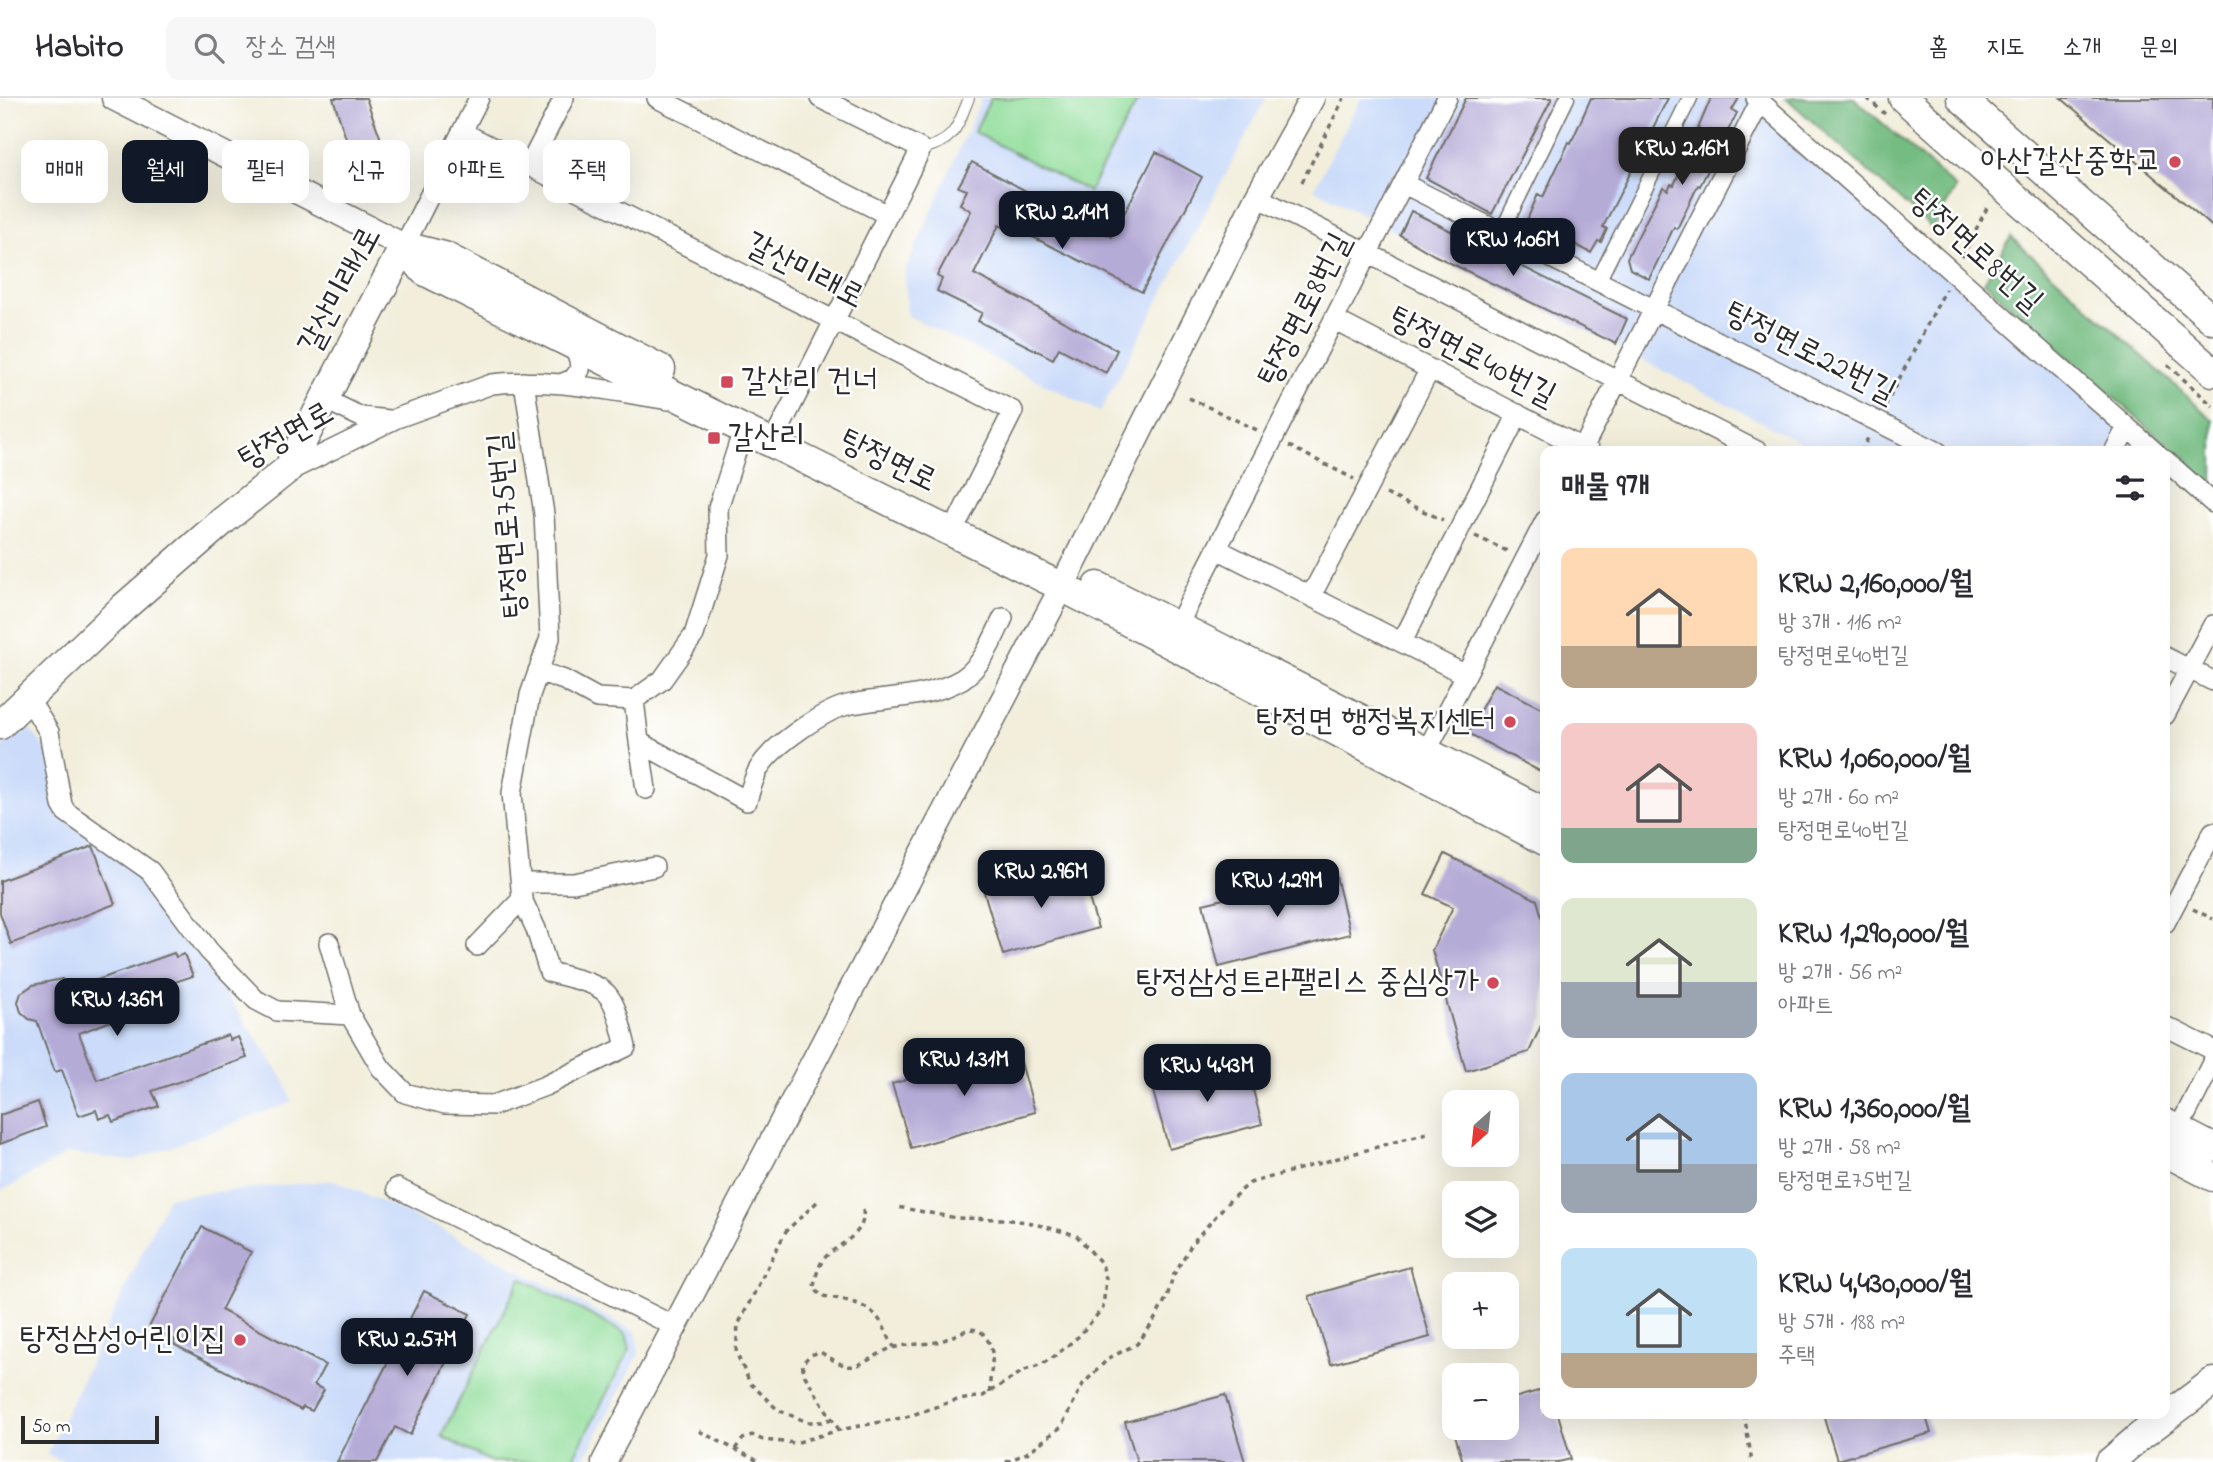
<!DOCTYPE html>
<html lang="ko">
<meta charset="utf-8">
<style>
body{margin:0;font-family:"Indie Flower","Poor Story",sans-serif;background:#f7f7f7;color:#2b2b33;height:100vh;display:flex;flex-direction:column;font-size:26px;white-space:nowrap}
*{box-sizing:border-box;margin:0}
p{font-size:23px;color:#7c7c81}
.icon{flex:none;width:38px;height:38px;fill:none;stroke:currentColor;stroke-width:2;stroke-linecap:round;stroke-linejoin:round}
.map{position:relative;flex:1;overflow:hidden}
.details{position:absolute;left:1540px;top:348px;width:630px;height:973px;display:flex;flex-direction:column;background:#fff;border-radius:14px;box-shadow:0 7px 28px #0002}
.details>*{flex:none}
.top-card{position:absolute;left:21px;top:42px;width:665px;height:63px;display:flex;gap:14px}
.needle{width:46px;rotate:207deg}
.buttons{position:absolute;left:1442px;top:992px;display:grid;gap:14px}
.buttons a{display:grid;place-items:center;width:77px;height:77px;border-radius:14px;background:#fff;box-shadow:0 7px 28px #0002;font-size:35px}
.scale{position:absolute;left:21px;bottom:18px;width:138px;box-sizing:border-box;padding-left:7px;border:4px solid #2b2b2b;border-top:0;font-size:19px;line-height:24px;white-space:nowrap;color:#2b2b2b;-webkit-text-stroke:5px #fff;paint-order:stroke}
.price{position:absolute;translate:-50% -60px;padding:0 16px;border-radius:14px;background:#111827;color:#fff;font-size:23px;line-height:46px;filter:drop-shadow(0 2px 4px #0008)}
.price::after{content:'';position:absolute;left:50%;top:42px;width:21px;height:16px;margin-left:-10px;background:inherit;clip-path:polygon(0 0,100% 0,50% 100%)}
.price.current{background:#222;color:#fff}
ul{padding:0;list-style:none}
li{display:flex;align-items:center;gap:21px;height:175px;padding:0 21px}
li span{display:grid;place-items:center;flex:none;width:196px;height:140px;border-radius:14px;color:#555}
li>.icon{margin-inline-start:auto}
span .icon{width:84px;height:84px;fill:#fffc;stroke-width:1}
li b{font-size:30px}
h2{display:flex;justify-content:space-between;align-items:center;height:84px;padding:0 21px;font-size:30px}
.tag{padding:0 24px;border-radius:14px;background:#fff;box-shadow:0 7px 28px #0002;font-size:24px;line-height:63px}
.tag.current{background:#111827;color:#fff}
header{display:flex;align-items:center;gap:42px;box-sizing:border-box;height:98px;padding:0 35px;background:#fff;border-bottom:2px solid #e1e1e2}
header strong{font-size:33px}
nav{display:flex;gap:38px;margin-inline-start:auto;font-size:24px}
.search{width:490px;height:63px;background:#f7f7f7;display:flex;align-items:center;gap:18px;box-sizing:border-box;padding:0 24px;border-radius:14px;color:#7c7c81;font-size:26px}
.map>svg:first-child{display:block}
.built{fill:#cbdbf9}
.green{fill:#90dd9a;stroke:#5e8462;stroke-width:2}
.forest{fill:#74bc82;stroke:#507456;stroke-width:2}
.building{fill:#b5abd7}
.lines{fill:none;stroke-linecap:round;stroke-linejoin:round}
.service-casing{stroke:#716f69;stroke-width:12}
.pedestrian-casing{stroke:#716f69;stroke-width:17}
.minor-casing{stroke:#716f69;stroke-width:22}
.tertiary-casing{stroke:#716f69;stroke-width:27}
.secondary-casing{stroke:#716f69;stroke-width:31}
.path{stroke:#716f69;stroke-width:3.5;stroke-dasharray:5 5;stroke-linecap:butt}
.service{stroke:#fff;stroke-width:10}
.pedestrian{stroke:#fff;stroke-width:14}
.minor{stroke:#fff;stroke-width:19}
.tertiary{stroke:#fff;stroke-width:24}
.secondary{stroke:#fff;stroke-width:28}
.poi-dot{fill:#d1495b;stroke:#fff;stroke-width:2.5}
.labels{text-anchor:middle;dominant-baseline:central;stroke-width:5;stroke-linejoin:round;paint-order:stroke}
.poi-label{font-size:32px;fill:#2b2b2b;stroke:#fff;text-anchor:end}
.street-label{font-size:32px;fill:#2b2b2b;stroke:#fff}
</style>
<header>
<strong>Habito</strong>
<div class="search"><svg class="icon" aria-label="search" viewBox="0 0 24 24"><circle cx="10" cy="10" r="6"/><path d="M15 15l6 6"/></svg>장소 검색</div>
<nav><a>홈</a><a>지도</a><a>소개</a><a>문의</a></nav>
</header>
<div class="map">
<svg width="2213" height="1364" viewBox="0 0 2213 1364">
<rect width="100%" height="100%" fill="#fff"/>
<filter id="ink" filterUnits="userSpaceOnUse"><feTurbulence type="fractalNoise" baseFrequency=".0143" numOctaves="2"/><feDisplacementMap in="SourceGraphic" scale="14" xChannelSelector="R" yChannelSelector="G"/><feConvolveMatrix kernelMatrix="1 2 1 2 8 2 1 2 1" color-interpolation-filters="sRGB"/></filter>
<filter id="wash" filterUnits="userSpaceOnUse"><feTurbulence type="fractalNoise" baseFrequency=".00686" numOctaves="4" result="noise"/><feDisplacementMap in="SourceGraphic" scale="28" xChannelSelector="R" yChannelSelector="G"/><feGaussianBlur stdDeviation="1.57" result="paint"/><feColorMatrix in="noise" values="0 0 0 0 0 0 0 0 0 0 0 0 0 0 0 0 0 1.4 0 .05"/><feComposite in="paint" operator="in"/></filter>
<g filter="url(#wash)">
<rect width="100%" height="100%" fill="#f2eedb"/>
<!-- built -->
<path class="built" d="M982,0H1266L1100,314L907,217L905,173Z
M1361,0H1753L2147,353H1817L1314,91Z
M27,628L47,652L60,717L139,779L173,819L285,983L292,1004L132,1063L68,1055L0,1094V650Z
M334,1082L435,1128L636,1234L639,1256L582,1364H64L47,1356L168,1099Z"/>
<!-- green -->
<path class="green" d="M991,0H1139L1089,94L974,34Z
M521,1180L626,1236L630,1251L571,1364H491L441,1338Z"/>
<!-- forest -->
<path class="forest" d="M1786,0H1854L1956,90L1933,131Z
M2011,139L2213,322V388L1984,184Z"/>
<g id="blocks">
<!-- building -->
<path class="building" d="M333,0H366L383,47L349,50Z
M1466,0H1552L1492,116L1426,80Z
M1591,0H1668L1603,129L1607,131L1601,144L1598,143L1591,155L1571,144L1568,150L1546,139L1547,134L1527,122L1538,96L1543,99L1569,44L1571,45Z
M1711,0H1739L1732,12L1737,15L1700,88L1698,87L1677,131L1674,129L1649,181L1630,171L1627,160L1663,89L1668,92L1671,86L1674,87Z
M2061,0H2213V129Z
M1156,54L1202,79L1142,194L1015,130L1013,134L999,127L974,176L1117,252L1106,275L1059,250L1053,261L978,223L982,215L937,193L942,181L937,178L971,113L960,106L967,92L958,89L972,64L1112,139Z
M1411,113L1627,221L1616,246L1434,157L1400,137Z
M1494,586L1545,612V676L1468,635Z
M93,748L115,806L11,846L0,815V783Z
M1445,756L1537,802L1545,830V919L1529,954L1466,973L1432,852L1453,809L1425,796Z
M1079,767L1098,830L1003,857L984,794Z
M1335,774L1350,836L1219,869L1203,806Z
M174,855L176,859L184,856L193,878L130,899L136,914L79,935L97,982L228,937L230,942L238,939L247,960L152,993L159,1008L113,1024L110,1017L99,1021L96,1012L79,1018L62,972L55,974L37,923L29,921L21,914L18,904L21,895L33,887L62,881L66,893Z
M1017,950L1035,1014L911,1050L892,986Z
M1245,961L1262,1026L1169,1051L1151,986Z
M38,1004L46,1029L0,1046V1017Z
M202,1129L251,1154L221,1212L325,1267L314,1287L324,1292L312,1313L303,1309L301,1312L173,1246L175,1242L149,1229Z
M1410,1169L1430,1239L1331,1266L1309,1198Z
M424,1193L470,1216L410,1337L395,1329L377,1364H337Z
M1545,1291V1316H1558L1571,1361L1558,1364H1463L1453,1330H1507V1302Z
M1225,1297L1245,1364H1137L1125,1324Z
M1823,1316H1925L1931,1335L1837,1362Z"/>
</g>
</g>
<g filter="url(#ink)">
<use href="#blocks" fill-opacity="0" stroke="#716f69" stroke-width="2"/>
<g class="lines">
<!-- service casing -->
<g class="service-casing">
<path id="service" d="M921,51C955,44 957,29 969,0"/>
</g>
<!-- pedestrian casing -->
<g class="pedestrian-casing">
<path id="pedestrian" d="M1501,135L1567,0
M1598,183L1690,0"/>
</g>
<!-- minor casing -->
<g class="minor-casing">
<path id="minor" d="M657,0L888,117
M1756,0L2155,354
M462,34L1013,313L960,419
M529,68L564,0
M1404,86L1938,354
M1257,99L1759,354
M404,148L479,0
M1335,222L1590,354
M563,285L573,281L580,272L579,261L573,249
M324,301L361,319L389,322
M780,330L921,51L820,0
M1581,354L1760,4
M2114,354L2127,329
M2165,362L2213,405
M285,375L397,320L492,286C551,279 610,293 669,302
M1217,451L1466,577
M1311,498L1430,271
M1178,527L1447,0
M1402,544L1518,316
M2165,559L2213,583
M538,573L564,582L597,600L634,602L639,644L747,703C750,693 753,682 758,672C770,649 826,610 852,606C888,599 930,600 962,581C983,567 993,541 1003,520
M28,600L49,634L62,707L66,714L150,773L209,853L256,902L277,913L350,917L381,970L405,995L445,1006L494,1007L545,988L626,949C611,887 611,890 549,874L536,831L522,801L512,695L530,597L550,540L544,416L524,284
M634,602L662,582L694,537L719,457L718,410L743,332
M2165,617L2213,527
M639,644L646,691
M1421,664L1545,423
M521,785H574L654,769
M2165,825L2213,734
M329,845L350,917
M477,848L522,801
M2165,928L2213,952
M2178,1032L2213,963
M397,1090L674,1228"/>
</g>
<!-- tertiary casing -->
<g class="tertiary-casing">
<path id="tertiary" d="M114,0L404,148
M604,1364L1062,489L1257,99L1312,0"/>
</g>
<!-- secondary casing -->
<g class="secondary-casing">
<path id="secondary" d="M1903,0L2213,274
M1961,0L2213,222
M404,148L424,173L1062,489L1545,743
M404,148L444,158L661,271
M1098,488L1545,714
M0,627L124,509L224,422L288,371L404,148
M2165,1025L2213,1050
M2165,1054L2213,1079
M2110,1364L2139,1339L2213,1284"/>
</g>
<!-- path -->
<path class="path" d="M1867,0L1885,16
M1302,84L1344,0
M1962,159L1988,108
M2168,267L2213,308
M1189,300L1257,332
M1885,308L1946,191
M1289,348L1354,381
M1861,354L1868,340
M1386,396L1443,422
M1475,438L1509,454
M2193,811L2213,821
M817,1104L786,1133L738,1227L736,1254L750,1285L778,1312L807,1324H821L832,1321
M863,1112C867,1139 836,1145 823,1162C818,1169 815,1181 814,1189L821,1198C839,1200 867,1205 878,1220C884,1228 889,1240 894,1249
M1744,1316L1752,1364
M839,1332L805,1278L802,1266L810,1257L820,1254C829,1259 843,1270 854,1268C866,1266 880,1253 893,1250C909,1245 926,1247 941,1243C960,1237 978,1218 990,1247C996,1262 988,1279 990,1295
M699,1333L760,1364
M735,1351L743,1341L752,1337L763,1342L795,1345L839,1332L906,1319L953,1303L983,1298L1025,1272L1042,1266L1055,1258L1079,1238L1103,1210L1106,1181L1102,1166L1076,1137L1027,1124L1003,1121L957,1120L897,1109
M1006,1364L1027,1355L1061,1329L1083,1286L1109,1260L1137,1246L1152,1226L1167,1199L1173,1178L1193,1144L1231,1101L1250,1085L1430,1034"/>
<!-- service -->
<use href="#service" class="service"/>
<!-- pedestrian -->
<use href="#pedestrian" class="pedestrian"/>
<!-- minor -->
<use href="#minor" class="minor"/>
<!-- tertiary -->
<use href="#tertiary" class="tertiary"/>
<!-- secondary -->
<use href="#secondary" class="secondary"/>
</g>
</g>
<!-- markers -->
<g class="poi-dot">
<circle cx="2175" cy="64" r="7"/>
<rect x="720" y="277" width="14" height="14" rx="3.5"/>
<rect x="707" y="333" width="14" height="14" rx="3.5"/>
<circle cx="1510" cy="624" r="7"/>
<circle cx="1493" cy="885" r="7"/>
<circle cx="240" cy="1242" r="7"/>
</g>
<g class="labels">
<!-- poi labels -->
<g class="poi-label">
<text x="2161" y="64">아산갈산중학교</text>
<text x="741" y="284" text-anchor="start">갈산리 건너</text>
<text x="728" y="340" text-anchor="start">갈산리</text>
<text x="1496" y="624">탕정면 행정복지센터</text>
<text x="1479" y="885">탕정삼성트라팰리스 중심상가</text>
<text x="226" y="1242">탕정삼성어린이집</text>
</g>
<!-- street labels -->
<g class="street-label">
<text transform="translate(1975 154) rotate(42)">탕정면로8번길</text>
<text transform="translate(804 174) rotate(27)">갈산미래로</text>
<text transform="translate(341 193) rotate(-62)">갈산미래1로</text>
<text transform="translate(1306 212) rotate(-63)">탕정면로8번길</text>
<text transform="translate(1810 256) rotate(27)">탕정면로22번길</text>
<text transform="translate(1472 260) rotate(27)">탕정면로40번길</text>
<text transform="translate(287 339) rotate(-30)">탕정면로</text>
<text transform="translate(888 364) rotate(26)">탕정면로</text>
<text transform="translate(509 427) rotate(-95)">탕정면로75번길</text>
</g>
</g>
</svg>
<div class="buttons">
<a><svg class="needle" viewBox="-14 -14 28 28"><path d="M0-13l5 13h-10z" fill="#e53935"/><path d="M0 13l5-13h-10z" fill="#7c7c81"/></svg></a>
<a><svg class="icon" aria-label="layers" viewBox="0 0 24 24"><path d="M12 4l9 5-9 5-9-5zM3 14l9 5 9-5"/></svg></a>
<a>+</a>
<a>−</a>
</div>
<div class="scale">50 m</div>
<b class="price current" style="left:1682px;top:89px">KRW 2.16M</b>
<b class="price" style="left:1062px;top:153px">KRW 2.14M</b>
<b class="price" style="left:1513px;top:180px">KRW 1.06M</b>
<b class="price" style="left:1041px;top:812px">KRW 2.96M</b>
<b class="price" style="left:1277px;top:821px">KRW 1.29M</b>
<b class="price" style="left:117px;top:940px">KRW 1.36M</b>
<b class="price" style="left:964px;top:1000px">KRW 1.31M</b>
<b class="price" style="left:1207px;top:1006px">KRW 4.43M</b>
<b class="price" style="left:407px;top:1280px">KRW 2.57M</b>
<div class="top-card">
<a class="tag">매매</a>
<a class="tag current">월세</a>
<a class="tag">필터</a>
<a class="tag">신규</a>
<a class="tag">아파트</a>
<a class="tag">주택</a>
</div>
<section class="details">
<h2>매물 9개<svg class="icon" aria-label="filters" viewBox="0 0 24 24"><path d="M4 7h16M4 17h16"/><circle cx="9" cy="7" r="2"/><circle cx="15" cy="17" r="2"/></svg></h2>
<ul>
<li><span style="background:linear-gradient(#ffd9b3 70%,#b9a48a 0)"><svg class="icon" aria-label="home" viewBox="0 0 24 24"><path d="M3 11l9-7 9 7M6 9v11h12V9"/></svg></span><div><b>KRW 2,160,000/월</b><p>방 3개 · 116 m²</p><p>탕정면로40번길</p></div></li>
<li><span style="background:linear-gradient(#f6c9c9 75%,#7fa58c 0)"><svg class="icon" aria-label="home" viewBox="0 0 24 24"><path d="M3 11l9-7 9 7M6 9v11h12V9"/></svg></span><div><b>KRW 1,060,000/월</b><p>방 2개 · 60 m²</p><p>탕정면로40번길</p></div></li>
<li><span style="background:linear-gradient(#dfe7d0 60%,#9aa5b1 0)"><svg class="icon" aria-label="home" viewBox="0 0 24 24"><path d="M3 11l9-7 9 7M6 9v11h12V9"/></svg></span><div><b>KRW 1,290,000/월</b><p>방 2개 · 56 m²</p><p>아파트</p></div></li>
<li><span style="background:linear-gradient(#a9c7e8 65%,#9aa5b1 0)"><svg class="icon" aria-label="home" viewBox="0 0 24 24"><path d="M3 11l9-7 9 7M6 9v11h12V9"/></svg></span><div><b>KRW 1,360,000/월</b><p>방 2개 · 58 m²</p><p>탕정면로75번길</p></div></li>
<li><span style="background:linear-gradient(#bfe0f5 75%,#b9a48a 0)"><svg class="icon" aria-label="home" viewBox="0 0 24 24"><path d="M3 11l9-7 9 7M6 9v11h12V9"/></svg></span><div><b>KRW 4,430,000/월</b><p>방 5개 · 188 m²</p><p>주택</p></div></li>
</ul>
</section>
</div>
